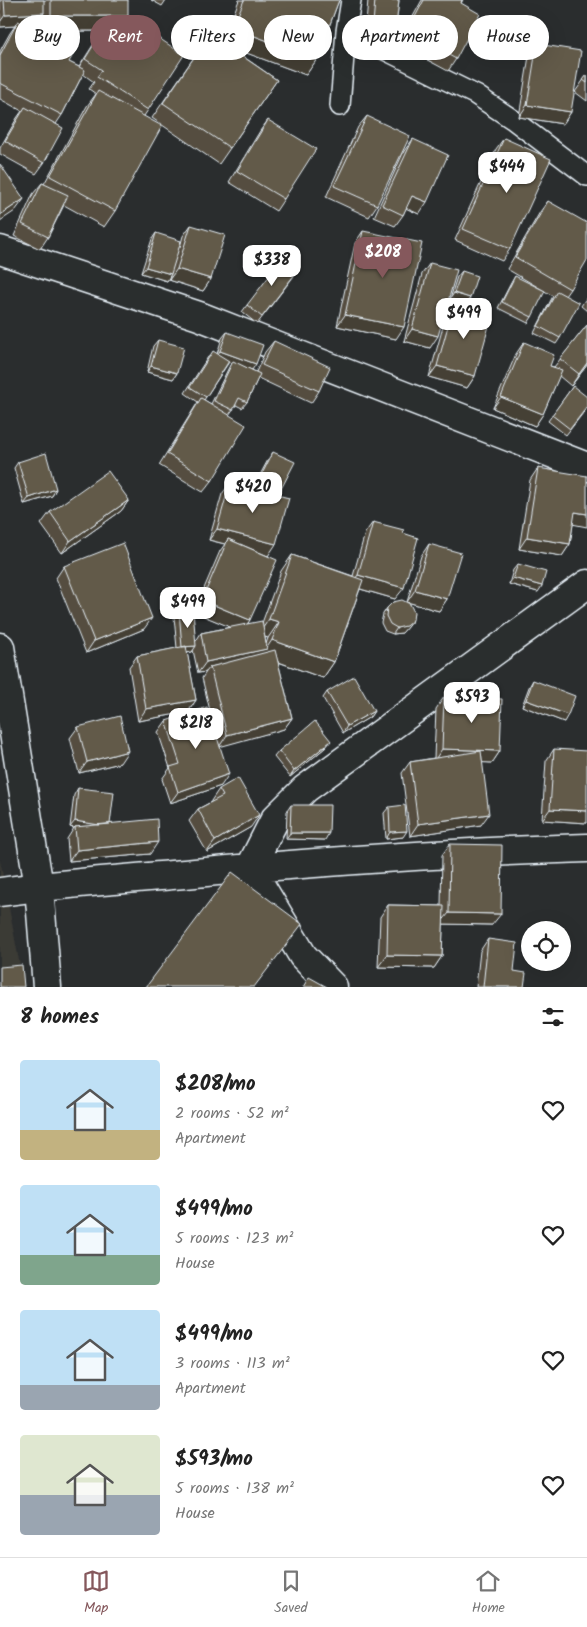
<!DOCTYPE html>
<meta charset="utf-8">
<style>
body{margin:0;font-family:Kalam,sans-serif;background:#f6f6f6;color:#222;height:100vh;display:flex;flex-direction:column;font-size:19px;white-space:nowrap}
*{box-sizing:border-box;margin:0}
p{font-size:16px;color:#767676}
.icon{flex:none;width:28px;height:28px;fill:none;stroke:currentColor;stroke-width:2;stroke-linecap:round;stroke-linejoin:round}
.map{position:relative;height:987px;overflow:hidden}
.drawer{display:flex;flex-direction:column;background:#fff;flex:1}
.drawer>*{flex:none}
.guide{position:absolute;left:15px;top:15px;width:558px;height:45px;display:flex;gap:10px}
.buttons{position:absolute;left:521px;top:921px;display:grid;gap:10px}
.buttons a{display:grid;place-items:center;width:50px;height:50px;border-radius:50%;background:#fff;box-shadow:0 5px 20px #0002;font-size:25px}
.price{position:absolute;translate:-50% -42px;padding:0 11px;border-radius:10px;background:#fff;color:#222;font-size:16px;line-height:32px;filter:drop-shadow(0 1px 2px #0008)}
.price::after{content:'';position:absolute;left:50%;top:30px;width:15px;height:11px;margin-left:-8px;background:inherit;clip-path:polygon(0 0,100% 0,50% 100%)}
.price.on{background:#85585c;color:#fff}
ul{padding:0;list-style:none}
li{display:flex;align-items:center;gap:15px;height:125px;padding:0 20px}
li span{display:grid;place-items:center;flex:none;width:140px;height:100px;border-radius:5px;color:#555}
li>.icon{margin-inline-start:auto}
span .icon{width:60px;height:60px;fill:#fffc;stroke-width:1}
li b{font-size:21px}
h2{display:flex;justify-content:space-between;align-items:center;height:60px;padding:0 20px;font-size:21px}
.pill{padding:0 18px;border-radius:22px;background:#fff;box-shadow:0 5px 20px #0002;font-size:18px;line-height:45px}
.pill.on{background:#85585c;color:#fff}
.menu{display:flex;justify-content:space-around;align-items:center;height:70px;border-top:1px solid #e0e0e0;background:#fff;font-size:14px;color:#767676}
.menu a{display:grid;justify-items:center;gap:2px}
.menu .on{color:#85585c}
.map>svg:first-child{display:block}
.built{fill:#3b3a36}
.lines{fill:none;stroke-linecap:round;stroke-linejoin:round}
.lane-casing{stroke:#e8f1f8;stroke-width:22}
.street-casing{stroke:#e8f1f8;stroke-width:31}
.lane{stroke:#2a2d2e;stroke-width:19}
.street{stroke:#2a2d2e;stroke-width:28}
.wall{fill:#544d40;stroke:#e8f1f8;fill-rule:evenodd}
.shaded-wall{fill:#453f34;stroke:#e8f1f8}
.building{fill:#625a4a;stroke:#e8f1f8}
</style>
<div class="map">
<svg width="587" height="987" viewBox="0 0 587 987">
<rect width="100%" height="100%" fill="#2a2d2e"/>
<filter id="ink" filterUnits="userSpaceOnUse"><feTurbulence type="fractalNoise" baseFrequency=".02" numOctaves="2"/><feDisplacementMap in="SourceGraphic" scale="10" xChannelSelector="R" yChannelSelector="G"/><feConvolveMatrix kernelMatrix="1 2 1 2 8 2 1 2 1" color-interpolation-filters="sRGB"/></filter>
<g filter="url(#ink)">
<!-- built -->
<path class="built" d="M0,860L24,987H0Z"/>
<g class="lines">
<!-- lane casing -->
<g class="lane-casing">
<path id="lane" d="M346,31L476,95L512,119L587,176
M340,106L346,31L351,0"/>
</g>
<!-- street casing -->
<g class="street-casing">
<path id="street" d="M0,250L199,316L587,467
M0,647L39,887L47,987
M0,892C65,883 130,879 195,873C326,861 456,852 587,848
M333,987L303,956L250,868L275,819L305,789L587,584"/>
</g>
<!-- lane -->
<use href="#lane" class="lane"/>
<!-- street -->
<use href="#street" class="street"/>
</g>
<!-- wall -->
<path class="wall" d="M0,0H128L120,28L148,110L144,116L115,211L104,227L64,205L48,237L40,249L14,236L33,194L42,183L44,184L87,106L96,94L89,89L94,82L83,74L62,115L56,124L44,163L36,174L0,154V148L17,118L22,111L0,99V51L10,33L15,26L0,27ZM40,19V31H102L79,67L69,62L26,25H36Z
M151,0H166L162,6Z
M239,0H339L317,59L306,75L228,46L277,80L219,164L152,118L210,34L223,43Z
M368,0H399L396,26L388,38L365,36Z
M422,0H463L461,3L456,59L448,71L398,44Z
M537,44L571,112L563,124L519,117L529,56Z
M587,75V101L575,92Z
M367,116L377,205L369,217L326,197L358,127Z
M268,120L284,199L276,211L229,182L260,131Z
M504,138L510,249L502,261L455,240L496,149Z
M413,139L419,214L406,208L403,215L395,226L374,217L404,151Z
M548,201L570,289L565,296L560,338L556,344L534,333L553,296L507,269L540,212Z
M191,225L211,279L203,291L169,280L170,276L167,281L141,273L152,239L156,233L180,247L183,236Z
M363,231L396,339L337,326L355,243Z
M430,263V348L404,341L422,274Z
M462,271L470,298L466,304L450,299L457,277Z
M294,276L257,324L242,312L247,305Z
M515,276L532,317L528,323L498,308L511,283Z
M587,297V311L581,306Z
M454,304L475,376L467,388L429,377L446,316Z
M587,325V365L571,386L559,376L543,414L535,426L493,408L516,354L524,342L550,366L554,367Z
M227,332L252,370L249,369L256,372L265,352L274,341L319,391L311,403L258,378L247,402L242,408L236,405L229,415L212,481L203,492L159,465L198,402L185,393L208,357L217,354L222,338ZM229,362L232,363L229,367L211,404L204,400Z
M158,340L177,373L173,379L147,372L153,346Z
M573,386L587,408L566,435L548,421Z
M273,452L279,493L278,495L268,556L248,624L262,623L281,571L292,555L353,576L365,533L373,522L395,599L360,589L334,662L323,678L278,662L292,718L284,729L220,746L221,786L170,803L162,779L170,768L158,732L166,721L215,731L202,678L206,672L198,673L193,650L192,652L187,653L196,700L188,712L138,721L129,667L137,656L177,648L174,617L179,611L196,641L201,633L231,627L194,612L220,551L225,544L209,540L222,494L230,483L256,489L253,488L269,458ZM265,637L268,638L266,644Z
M18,462L56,489L52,496L24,504L14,468Z
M538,468L573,524L570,544L562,556L519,549L530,480Z
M129,500L121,511L62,553L41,524L50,512Z
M429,544L447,599L439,611L407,602L421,556Z
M518,564L538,592L509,584L513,570Z
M64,566L144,629L86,653L56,578Z
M387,608L413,620L408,626L402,633L393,634L385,631L381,623L383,614Z
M533,680L564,722L522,706L529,687Z
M327,692L374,711L370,717L343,733L323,698Z
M444,697L500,751L492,763L482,762L481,825L410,836L402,773L410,762L434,758L436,709Z
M78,727L120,763L79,773L70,738Z
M326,747L290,777L274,757L279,751Z
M554,749L587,823L542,820L546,761Z
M78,788L110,824L150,854L69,861L67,839L74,828L70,827L74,795Z
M219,789L251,827L207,852L189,821L198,809L211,802V801Z
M291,805L325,840L286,839L287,811Z
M389,807L403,837L386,839L384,813Z
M450,844L492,925L443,924L442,956L434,968L378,967L380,917L388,905L441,906L442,855Z
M488,939L514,971L524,987H476L480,951Z"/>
<!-- shaded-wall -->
<path class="shaded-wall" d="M44,13L36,25L15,26L18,21L15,26L0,27V22L5,15Z
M51,16H128L117,31L109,20L102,31H40Z
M373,24L396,26L388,38L365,36Z
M233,28L317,59L306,75L222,44Z
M527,105L571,112L563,124L519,117Z
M412,196L427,202L419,214L403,207Z
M24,199L15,211L0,221V215Z
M146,267L171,274L167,281L141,273Z
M177,269L211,279L203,291L169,280Z
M454,293L470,298L466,304L450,299Z
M345,315L404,327L396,339L337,326Z
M412,329L438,336L430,348L404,341Z
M220,351L256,364L252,370L216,357Z
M587,363V365L571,386L579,374Z
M151,366L177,373L173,379L147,372Z
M437,366L475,376L467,388L429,377Z
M501,397L543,414L535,426L493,408Z
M56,489L52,496L24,504L29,498Z
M129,500L121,511L62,553L70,541Z
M575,512L587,514V527L567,523Z
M217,529L276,544L268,556L228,539L225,544L209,540Z
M527,537L570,544L562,556L519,549Z
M358,575L404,588L395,599L350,586Z
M513,578L542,586L538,592L509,584Z
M415,590L447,599L439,611L407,602Z
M202,600L250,620L242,632L194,612Z
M152,618L144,629L86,653L94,641Z
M269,619L279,622L268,638L258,635Z
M413,620L408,626L402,633L393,634L397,628Z
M272,640L334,662L323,678L262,656L210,667L206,672L198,673L206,662L266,649Z
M196,646L192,652L178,653L182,647Z
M196,700L188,712L138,721L146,709Z
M526,700L568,715L564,722L522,706Z
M374,711L370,717L343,733L347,726Z
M292,718L284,729L219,747L227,735Z
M331,741L326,747L290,777L294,771Z
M442,749L500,751L492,763L434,761Z
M128,751L120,763L79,773L87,762Z
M229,774L221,786L170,803L178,792Z
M550,809L587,811V823L542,820Z
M489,814L481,825L410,836L418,824Z
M259,815L251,827L207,852L215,841Z
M75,821L110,826L75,827L74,828L70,827Z
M407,831L403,837L386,839L390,832Z
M290,833H329L325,840L286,839Z
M158,842L150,854L69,861L77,850Z
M449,913L501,914L492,925L440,924Z
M387,955L442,956L434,968L378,967Z"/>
<!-- building -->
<path class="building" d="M4,0H44V13L5,15Z
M51,0H128V16H51Z
M244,0H339L317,59L233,28Z
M375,0H399L396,26L373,24Z
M424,0H462L461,3L480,14L456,59L407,32Z
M129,18L184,55L148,110L97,77L102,70L85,59L109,20L122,29Z
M18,21L75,51L69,62L85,70L62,115L0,83V55Z
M210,34L277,80L230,148L163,103Z
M537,44L581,51L571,112L527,105Z
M587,75V83L583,80Z
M98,91L162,126L115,211L50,176Z
M25,107L63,128L44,163L5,141Z
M367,116L410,136L377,205L334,186Z
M268,120L316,149L284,199L237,171Z
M504,138L551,159L510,249L463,229Z
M413,139L448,155L427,202L412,196L403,215L382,205Z
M0,164L24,199L0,215Z
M42,183L68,195L48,237L22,224Z
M548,201L587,223V260L570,289L515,257Z
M191,225L225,235L211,279L177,269Z
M363,231L422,243L404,327L345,315Z
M156,233L181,241L171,274L146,267Z
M283,258L298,270L262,317L247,305Z
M430,263L457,270L438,336L412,329Z
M462,271L477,276L470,298L454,293Z
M515,276L545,291L532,317L502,302Z
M557,291L579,303L560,338L538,326Z
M454,304L492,315L475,376L437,366Z
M587,325V363L579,374L560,359Z
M227,332L263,345L256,364L220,351Z
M158,340L184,347L177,373L151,366Z
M274,341L330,367L319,391L262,365Z
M524,342L554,355L550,366L562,370L543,414L501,397Z
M213,351L229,361L206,397L190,387Z
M233,361L260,374L247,402L239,398L233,410L214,401Z
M573,386L587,397V407L570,429L552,415Z
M201,398L246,425L212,481L167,454Z
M273,452L295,462L279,493L258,482Z
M46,453L56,489L29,498L18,462Z
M538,468L587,476V514L575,512L570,544L527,537Z
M108,471L129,500L70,541L50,512Z
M230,483L289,498L276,544L217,529Z
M373,522L404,530L403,533L418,538L404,588L358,575Z
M228,539L277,560L250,620L202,600Z
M123,543L152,618L94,641L64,566Z
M429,544L461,553L447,599L415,590Z
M292,555L363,580L334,662L272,640L279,622L269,619Z
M518,564L546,572L542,586L513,578Z
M402,600L410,604L414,612L413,620L406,626L397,628L390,624L386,616L387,608L393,602Z
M193,610L196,646L182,647L179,611Z
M262,621L267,649L206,662L201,633Z
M186,646L196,700L146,709L137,656Z
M275,650L292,718L227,735L210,667Z
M354,676L374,711L347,726L327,692Z
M533,680L575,696L568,715L526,700Z
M444,697L502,699L500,751L442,749Z
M207,707L229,774L178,792L170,767L180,764L166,721Z
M120,716L128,751L87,762L78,727Z
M315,721L331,741L294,771L279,751Z
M554,749L587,751V811L550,809Z
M481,751L489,814L418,824L410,762Z
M238,778L259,815L215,841L198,809L223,796L219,789Z
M78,788L114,792L110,824L99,825L75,821Z
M291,805H330L329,833H290Z
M405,805L407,831L390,832L389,807Z
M157,819L158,842L77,850L75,827Z
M450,844L502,845L501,914L449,913Z
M232,872L302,924L254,987H146Z
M388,905L444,906L442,956L387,955Z
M488,939L517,943L514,971L526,973L524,987H483Z
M22,965L24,987H0V967Z
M309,977L327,987H303Z"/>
</g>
</svg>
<div class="buttons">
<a><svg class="icon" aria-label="locate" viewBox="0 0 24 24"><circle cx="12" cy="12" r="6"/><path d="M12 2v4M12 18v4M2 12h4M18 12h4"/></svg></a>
</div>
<b class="price" style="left:507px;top:194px">$444</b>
<b class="price on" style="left:383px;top:279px">$208</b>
<b class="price" style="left:272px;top:287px">$338</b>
<b class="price" style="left:464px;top:340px">$499</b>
<b class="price" style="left:253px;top:514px">$420</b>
<b class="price" style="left:188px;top:629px">$499</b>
<b class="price" style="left:472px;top:724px">$593</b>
<b class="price" style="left:196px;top:750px">$218</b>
<div class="guide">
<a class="pill">Buy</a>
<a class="pill on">Rent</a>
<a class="pill">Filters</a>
<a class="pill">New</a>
<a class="pill">Apartment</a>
<a class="pill">House</a>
</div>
</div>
<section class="drawer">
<h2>8 homes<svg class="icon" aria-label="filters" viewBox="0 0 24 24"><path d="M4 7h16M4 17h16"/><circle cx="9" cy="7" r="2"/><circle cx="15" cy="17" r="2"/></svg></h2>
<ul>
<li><span style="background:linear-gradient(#bfe0f5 70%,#c2b280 0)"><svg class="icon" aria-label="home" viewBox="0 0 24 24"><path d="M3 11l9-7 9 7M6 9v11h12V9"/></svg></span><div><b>$208/mo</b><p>2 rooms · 52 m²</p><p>Apartment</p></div><svg class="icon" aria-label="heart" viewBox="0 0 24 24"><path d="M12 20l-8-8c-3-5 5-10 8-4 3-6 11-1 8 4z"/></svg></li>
<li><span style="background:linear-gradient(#bfe0f5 70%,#7fa58c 0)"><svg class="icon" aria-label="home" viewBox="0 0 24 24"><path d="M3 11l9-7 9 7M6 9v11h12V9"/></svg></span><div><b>$499/mo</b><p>5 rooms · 123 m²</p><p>House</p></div><svg class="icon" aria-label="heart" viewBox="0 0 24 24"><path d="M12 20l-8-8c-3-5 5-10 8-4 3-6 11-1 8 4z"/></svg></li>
<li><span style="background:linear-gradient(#bfe0f5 75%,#9aa5b1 0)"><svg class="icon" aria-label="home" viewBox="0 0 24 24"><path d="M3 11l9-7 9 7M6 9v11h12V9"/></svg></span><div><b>$499/mo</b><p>3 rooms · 113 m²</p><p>Apartment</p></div><svg class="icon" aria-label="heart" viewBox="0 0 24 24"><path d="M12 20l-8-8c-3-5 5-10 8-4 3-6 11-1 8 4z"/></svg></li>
<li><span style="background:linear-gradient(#dfe7d0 60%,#9aa5b1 0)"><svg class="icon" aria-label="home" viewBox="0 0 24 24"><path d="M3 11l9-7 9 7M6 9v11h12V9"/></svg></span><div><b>$593/mo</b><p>5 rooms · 138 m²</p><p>House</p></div><svg class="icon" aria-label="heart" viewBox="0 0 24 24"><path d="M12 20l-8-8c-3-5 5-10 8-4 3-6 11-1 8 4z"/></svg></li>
</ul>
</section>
<nav class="menu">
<a class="on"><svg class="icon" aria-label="map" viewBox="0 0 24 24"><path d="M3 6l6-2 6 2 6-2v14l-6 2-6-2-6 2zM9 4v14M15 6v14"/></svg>Map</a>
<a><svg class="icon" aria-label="saved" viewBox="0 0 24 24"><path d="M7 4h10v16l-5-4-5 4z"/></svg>Saved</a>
<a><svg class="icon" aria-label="home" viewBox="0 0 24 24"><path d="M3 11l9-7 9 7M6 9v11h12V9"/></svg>Home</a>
</nav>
